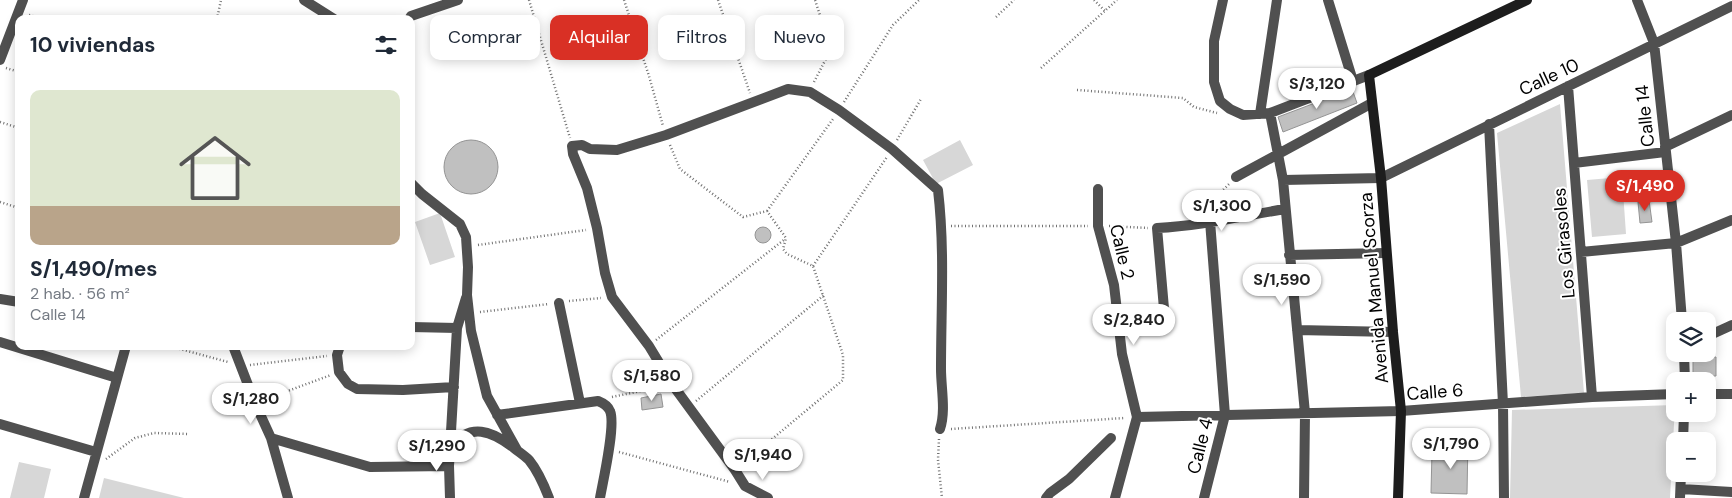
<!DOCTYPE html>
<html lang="es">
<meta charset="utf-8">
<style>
body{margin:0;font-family:"DM Sans",sans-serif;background:#f2f2f3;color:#1f2937;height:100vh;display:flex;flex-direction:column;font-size:19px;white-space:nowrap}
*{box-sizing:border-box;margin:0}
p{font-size:16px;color:#747a83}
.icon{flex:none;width:28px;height:28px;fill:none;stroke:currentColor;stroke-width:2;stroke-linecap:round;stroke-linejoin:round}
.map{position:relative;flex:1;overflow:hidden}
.details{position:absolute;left:15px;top:15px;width:400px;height:335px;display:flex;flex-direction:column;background:#fff;border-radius:10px;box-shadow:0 2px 12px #0003}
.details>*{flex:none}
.banner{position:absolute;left:430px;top:15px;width:475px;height:45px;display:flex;gap:10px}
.buttons{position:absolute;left:1666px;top:312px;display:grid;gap:10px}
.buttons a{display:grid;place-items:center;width:50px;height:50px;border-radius:10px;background:#fff;box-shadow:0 2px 12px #0003;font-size:25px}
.price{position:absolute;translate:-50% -42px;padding:0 11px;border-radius:18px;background:#fff;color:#222;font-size:16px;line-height:32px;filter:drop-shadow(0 1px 2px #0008)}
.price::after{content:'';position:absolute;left:50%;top:30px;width:15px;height:11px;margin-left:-8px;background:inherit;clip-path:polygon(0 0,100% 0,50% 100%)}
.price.current{background:#d93025;color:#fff}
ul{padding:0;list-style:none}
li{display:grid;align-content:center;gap:10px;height:265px;padding:0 15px}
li+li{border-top:1px solid #e0e1e3}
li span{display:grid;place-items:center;height:155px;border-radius:10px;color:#555}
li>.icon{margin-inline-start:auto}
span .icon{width:90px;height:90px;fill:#fffc;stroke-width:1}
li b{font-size:21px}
h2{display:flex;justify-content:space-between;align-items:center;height:60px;padding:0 15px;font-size:21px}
.tag{padding:0 18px;border-radius:10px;background:#fff;box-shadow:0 2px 12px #0003;font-size:18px;line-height:45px}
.tag.current{background:#d93025;color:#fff}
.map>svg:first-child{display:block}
.green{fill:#d7d7d7}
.building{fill:#c0c0c0;stroke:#949494}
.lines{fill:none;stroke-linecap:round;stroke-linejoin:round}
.path{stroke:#727272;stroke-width:2.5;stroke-dasharray:1 2.5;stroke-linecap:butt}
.street{stroke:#505050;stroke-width:10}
.secondary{stroke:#1d1d1d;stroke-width:10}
.labels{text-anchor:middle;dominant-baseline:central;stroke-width:4;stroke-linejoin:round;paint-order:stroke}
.street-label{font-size:18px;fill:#000;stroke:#fff}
</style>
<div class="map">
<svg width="1732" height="498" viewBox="0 0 1732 498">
<rect width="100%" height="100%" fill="#fff"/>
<!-- green -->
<path class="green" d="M1560,104L1584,393L1521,397L1497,133Z
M960,140L973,165L936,184L923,160Z
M1622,177L1626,234L1592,237L1587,180Z
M440,213L455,257L430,265L415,222Z
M1675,405L1670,498H1510L1512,410Z
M19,462L51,469L44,498H10Z
M104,478L184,498H99Z"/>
<!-- building -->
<path class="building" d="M1352,89L1357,103L1283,132L1278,117Z
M444 167a27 27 0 1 1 54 0a27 27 0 1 1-54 0Z
M1649,200L1652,222L1640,223L1638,202Z
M755 235a8 8 0 1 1 16 0a8 8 0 1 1-16 0Z
M1693,357H1716V376H1693Z
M661,394L663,407L642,410L641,398Z
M1454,439H1468L1467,494L1431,493L1432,451L1453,452Z"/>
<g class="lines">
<!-- path -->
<path class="path" d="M529,0L570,138
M624,0L649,76L663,126
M718,0L750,93
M1094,0L1105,11
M29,15L43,19
M996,17L1014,0
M217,19L221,0
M6,68L19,72
M1041,68L1117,0
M814,82L831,49L815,0
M1077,90L1183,98L1194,107L1217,113
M844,102L893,25L919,0
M0,122L19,128
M897,140L921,99
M670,145L680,169L743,217L767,211L786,238L783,249L787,254L813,266L843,355V380L742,464
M0,202L19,208
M767,211L833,119
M1201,212L1229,184
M951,226H1088
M1109,226L1148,228
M478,245L586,230
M813,266L887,157
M569,301L601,298
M480,312L549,304
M656,340L785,239
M169,346L228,362
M250,365L327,356
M612,397L660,387
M266,399L331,375
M696,401L824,295
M951,429L1125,418
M939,439L938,460L942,498
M619,452L730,482
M106,459L135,438L154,433L189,434"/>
<!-- street -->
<path class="street" d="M304,0L334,19
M1223,0L1214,41V82L1220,101L1230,109L1243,115L1270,113L1369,75
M1328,0L1353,81
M1637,0L1654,43L1676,243L1682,321
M409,19L411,16L458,0
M0,60L23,0
M1568,86L1592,397
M1270,113L1283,180L1305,413L1304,498
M1260,114L1277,0
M1489,124L1503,404L1504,498
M1665,147L1732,115
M1574,163L1665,152
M1236,177L1372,103
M1283,180L1381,178L1732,6
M411,183L422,194L460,224L466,237L468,267L467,295L471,331L487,396L517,450
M1098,189V226L1114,285L1122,354L1137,417L1115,498
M1581,252L1676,243L1732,220
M1289,255L1386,253
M0,299L19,302
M559,303L580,403
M1165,320L1157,228C1200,226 1242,216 1285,209
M411,327L457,328
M1297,330L1393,332
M1708,336L1732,325
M0,342L117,378
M233,346L255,403L271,438L288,498
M340,346L337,355L339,372L348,384L357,389L403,390L454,387
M1684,354L1685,381
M1708,394H1732
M497,415L598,401C603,403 608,406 610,411C616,425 603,481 600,498
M1137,417L1401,411L1592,397L1675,394
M0,424L96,452
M271,438L370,467L449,466
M1683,441L1684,414
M451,447C470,422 492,431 514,448C519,452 525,456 529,460C538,471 544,485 549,498
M1681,489L1732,492
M84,498L126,346
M450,498L449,466L457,328L466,298
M768,498L745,486L735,470L672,384L649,346L612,297L605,273L597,228L587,188L573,154L572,146L582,145L590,149L617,150L666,135L788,89L810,92L839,110L892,149L938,190C945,249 941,309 941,369C941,388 946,411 940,429
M1046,498L1050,493L1069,479L1111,438
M1204,498L1225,415L1210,221
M1680,498L1681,474"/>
<!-- secondary -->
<path class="secondary" d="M1398,498L1401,411L1393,332L1381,178L1369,75L1527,0"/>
</g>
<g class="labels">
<!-- street labels -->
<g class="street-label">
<text transform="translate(1549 77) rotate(-25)">Calle 10</text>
<text transform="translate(1645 116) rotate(-96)">Calle 14</text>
<text transform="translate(1564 243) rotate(-95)">Los Girasoles</text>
<text transform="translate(1122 252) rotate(77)">Calle 2</text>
<text transform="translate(1374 288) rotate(-95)">Avenida Manuel Scorza</text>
<text transform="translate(1435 392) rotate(-4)">Calle 6</text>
<text transform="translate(1200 446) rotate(-76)">Calle 4</text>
</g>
</g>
</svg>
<div class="buttons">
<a><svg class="icon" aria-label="layers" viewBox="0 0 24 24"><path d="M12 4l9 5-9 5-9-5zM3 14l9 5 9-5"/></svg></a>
<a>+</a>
<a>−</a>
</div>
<b class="price" style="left:1317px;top:110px">S/3,120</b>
<b class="price current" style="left:1645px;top:212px">S/1,490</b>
<b class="price" style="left:1222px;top:232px">S/1,300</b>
<b class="price" style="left:1282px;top:306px">S/1,590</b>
<b class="price" style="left:1134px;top:346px">S/2,840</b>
<b class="price" style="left:652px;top:402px">S/1,580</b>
<b class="price" style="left:251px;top:425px">S/1,280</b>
<b class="price" style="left:1451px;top:470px">S/1,790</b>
<b class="price" style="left:437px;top:472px">S/1,290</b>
<b class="price" style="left:763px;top:481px">S/1,940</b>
<div class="banner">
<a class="tag">Comprar</a>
<a class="tag current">Alquilar</a>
<a class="tag">Filtros</a>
<a class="tag">Nuevo</a>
</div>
<section class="details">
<h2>10 viviendas<svg class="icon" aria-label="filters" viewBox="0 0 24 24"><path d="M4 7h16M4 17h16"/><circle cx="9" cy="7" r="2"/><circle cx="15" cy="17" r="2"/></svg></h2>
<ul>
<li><span style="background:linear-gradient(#dfe7d0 75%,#b9a48a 0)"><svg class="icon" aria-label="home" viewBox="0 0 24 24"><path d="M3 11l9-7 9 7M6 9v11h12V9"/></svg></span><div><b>S/1,490/mes</b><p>2 hab. · 56 m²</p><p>Calle 14</p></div></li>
</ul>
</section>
</div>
